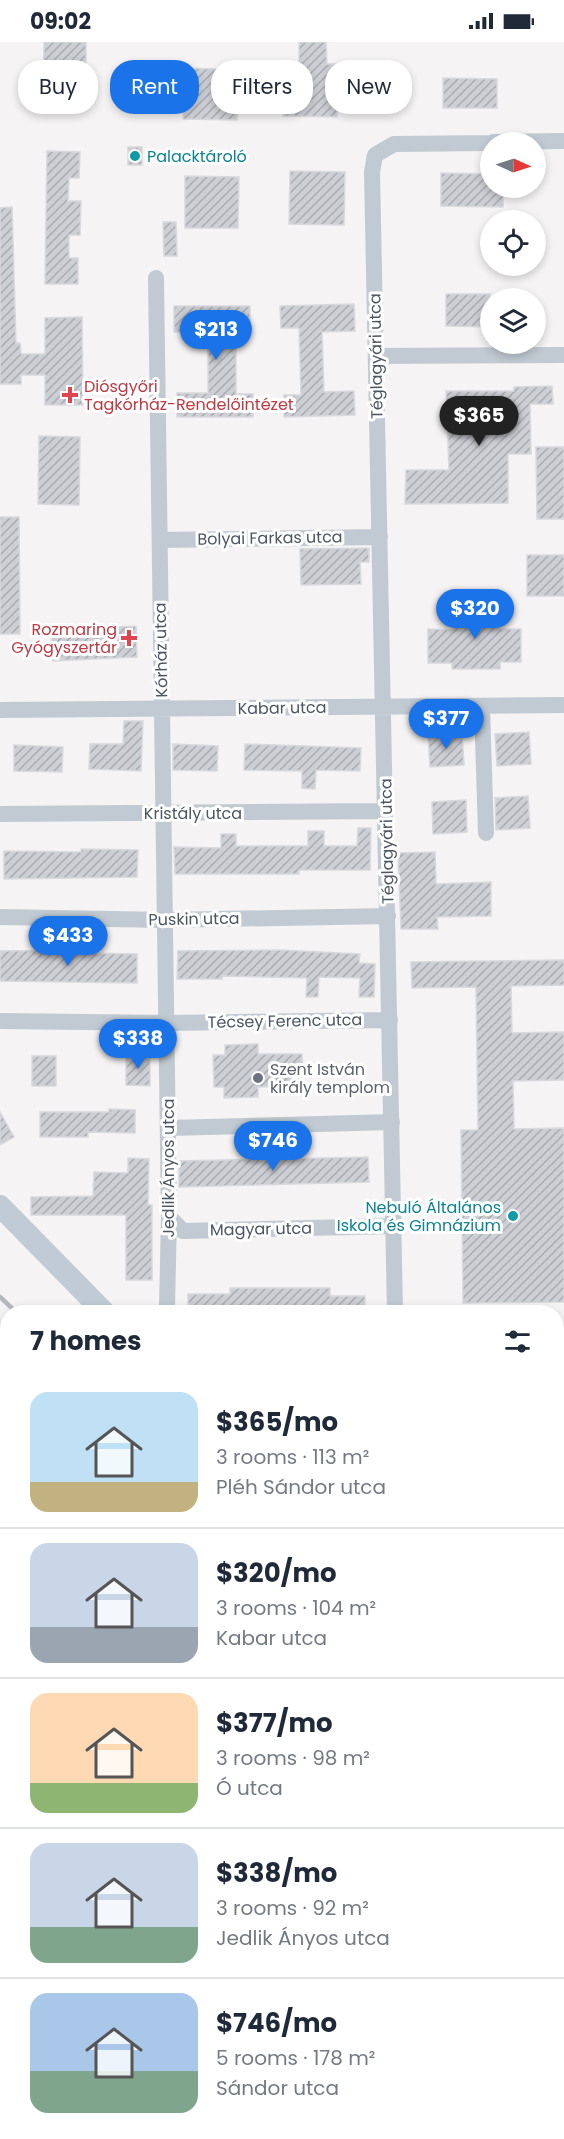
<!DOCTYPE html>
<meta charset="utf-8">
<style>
body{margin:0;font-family:Poppins,sans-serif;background:#f2f2f3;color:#1f2937;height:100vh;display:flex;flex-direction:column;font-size:22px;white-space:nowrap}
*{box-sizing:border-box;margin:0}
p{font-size:20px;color:#747a83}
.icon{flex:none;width:33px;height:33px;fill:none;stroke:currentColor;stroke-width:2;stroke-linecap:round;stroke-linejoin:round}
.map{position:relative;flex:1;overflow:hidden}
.drawer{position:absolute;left:0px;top:1263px;width:564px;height:834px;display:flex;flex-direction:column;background:#fff;border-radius:24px 24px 0 0;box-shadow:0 3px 9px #0003}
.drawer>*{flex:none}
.guide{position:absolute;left:18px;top:18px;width:528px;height:54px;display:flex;gap:12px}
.needle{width:39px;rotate:93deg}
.buttons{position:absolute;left:480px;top:90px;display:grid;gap:12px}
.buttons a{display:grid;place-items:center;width:66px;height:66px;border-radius:50%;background:#fff;box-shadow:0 3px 9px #0003;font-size:30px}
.price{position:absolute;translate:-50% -51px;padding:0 14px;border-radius:21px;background:#1a73e8;color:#fff;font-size:20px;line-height:39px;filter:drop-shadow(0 2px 3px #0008)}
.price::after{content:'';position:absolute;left:50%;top:36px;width:18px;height:14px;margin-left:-9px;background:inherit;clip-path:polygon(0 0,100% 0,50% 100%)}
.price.active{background:#222;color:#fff}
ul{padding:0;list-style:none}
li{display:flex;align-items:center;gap:18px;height:150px;padding:0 30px}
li+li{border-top:2px solid #e0e1e3}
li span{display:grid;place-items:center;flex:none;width:168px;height:120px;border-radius:18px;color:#555}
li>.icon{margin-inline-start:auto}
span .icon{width:72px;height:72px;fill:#fffc;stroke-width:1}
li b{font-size:26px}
h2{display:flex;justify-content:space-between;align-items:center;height:72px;padding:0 30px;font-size:26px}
.pill{padding:0 21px;border-radius:24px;background:#fff;box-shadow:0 3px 9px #0003;font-size:21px;line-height:54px}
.pill.active{background:#1a73e8;color:#fff}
.status{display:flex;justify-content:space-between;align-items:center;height:42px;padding:0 30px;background:#fff;direction:ltr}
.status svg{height:16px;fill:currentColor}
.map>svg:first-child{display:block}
.grass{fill:url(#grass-tufts)}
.cemetery{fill:url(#cemetery-stones)}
.building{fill:url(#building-hatch);stroke:#d7d9de;stroke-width:1.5}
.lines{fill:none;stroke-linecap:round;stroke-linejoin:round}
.street{stroke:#c1cad2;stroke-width:16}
.secondary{stroke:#c1cbd6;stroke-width:22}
.rail{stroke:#b5b8bd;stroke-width:4.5}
.culture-dot{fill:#0f9aa8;stroke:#fff;stroke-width:2}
.health-dot{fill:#e0444e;stroke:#fff;stroke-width:2}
.worship-dot{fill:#6b7280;stroke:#fff;stroke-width:2}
.labels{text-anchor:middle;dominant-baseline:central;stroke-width:6;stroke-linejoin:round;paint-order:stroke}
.culture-label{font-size:16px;fill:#0d838f;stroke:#fff;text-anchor:start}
.street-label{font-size:16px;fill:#4a5661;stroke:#fff}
.health-label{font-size:16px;fill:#be3a42;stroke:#fff;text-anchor:start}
.worship-label{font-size:16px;fill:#5b616d;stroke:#fff;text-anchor:start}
</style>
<div class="status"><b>09:02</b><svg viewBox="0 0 49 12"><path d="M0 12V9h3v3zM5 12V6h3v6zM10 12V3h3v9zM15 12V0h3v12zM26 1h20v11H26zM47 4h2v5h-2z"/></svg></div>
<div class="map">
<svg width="564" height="2097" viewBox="0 0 564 2097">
<defs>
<pattern id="grass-tufts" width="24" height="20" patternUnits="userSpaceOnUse" patternTransform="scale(1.5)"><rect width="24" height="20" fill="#c3f1d5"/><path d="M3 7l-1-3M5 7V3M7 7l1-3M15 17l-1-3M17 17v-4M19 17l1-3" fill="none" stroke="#a0c6b0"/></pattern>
<pattern id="cemetery-stones" width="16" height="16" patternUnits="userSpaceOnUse" patternTransform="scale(1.5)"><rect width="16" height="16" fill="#c3f1d5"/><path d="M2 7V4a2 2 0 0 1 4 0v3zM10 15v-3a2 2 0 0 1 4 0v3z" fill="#a0c6b0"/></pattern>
<pattern id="building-hatch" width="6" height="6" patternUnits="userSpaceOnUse" patternTransform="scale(1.5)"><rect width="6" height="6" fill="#cdcfd5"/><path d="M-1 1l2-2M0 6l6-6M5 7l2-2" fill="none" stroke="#a8abb0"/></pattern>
</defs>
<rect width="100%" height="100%" fill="#f5f3f3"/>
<!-- grass -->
<path class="grass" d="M0,1515H8V2090H103V2097H0Z"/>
<!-- cemetery -->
<path class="cemetery" d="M0,1285L8,1294V1515H0Z"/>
<!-- building -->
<path class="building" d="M44,0H86V27H77L76,69H43Z
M299,0H326L327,22H338L337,75L283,74V60H238L237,78L183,77L184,26L283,29V22H299Z
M443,36L497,37V66H443Z
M128,105H142V123H128Z
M47,109L80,110L79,136H69L68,159H81L80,193H69V216H78V242H45Z
M290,129L345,130L344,183L289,182Z
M441,131L490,132V146H503V165L441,164Z
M185,134L239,135L238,186H185Z
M12,165L16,301H20L21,312H45V276L82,275L83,363H45V333H21V342H0V166Z
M163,180H176L177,214H164Z
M446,252H490V285L446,284Z
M354,262L355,289L322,290L324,350L354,349L355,373L284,375V353H301L299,286H281L280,264Z
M174,264H250V289H236V352H253V375H177V351H208V290H174Z
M552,344L553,362H530L531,412H508V461L405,462L406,428H449L446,349H514V345Z
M39,394L80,395L79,463L38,462Z
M536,405H564V477H537Z
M0,475H19L20,592H0Z
M369,506V520H360L361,542L301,543L300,507Z
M527,513H564V554H527Z
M463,553L488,554L487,582H500V587H521V620H500V627H452V621H428V587L452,588L453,582H462Z
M136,584L137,615L53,619L51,588Z
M124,679H143L141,729L89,727L90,702H123Z
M462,690L464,723L430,725L428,693Z
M529,690L531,722L497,724L495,692Z
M173,702L218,704L217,729L173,728Z
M245,702L361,706L360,729L316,728L315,747L302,746V729L244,728Z
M14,703L63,705L62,730L14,729Z
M528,754L530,786L496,788L495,756Z
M466,758L467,790L433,792L432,760Z
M358,786H371L370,828H299V832H175L174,805L221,806V792H236V804H308V789H324V804H357Z
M81,807L138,808L137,835L4,837V809L81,810Z
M435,810L436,842L491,840V874L437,875L438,887H401L398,811Z
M89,908V911L137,912V941L0,939V909Z
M280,908L360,912L359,921L375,922L374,955H359L360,936L319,935L318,955H306L307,936L222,934V937H177L178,909Z
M564,918V943L511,944L512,991L564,990V1038L513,1039L514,1087L564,1086V1260L463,1261L461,1088H478L476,945L412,946L411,920Z
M258,1002V1012H302L303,1044L258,1045V1055L224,1056V1045H214L213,1013H225V1003Z
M126,1013H150V1044L126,1043Z
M32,1014H56V1044H32Z
M109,1067L135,1068V1091L88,1090V1095H40V1070H109Z
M0,1070L14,1095L0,1103Z
M368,1115L369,1140L179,1145V1119Z
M128,1116L149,1117L148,1163H152V1238H126V1173H31V1155L93,1154L94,1130L128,1131Z
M230,1246H330V1254H365V1270H188V1252H230Z"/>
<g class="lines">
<!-- street -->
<path class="street" d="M493,100L564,99
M156,236L169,1175L167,1265L164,1270
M376,314L564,313
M160,498L380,495
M482,664L486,791
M0,668L564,663
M0,772L386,769
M0,875L165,878L388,874
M0,979L167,981L390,978
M168,1086L392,1080
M169,1175L183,1189L395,1184
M395,1270L372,130L375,113L394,102L490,101"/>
<!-- secondary -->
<path class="secondary" d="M0,1164L104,1270
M556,1381H564"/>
<!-- rail -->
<path class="rail" d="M0,1255L16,1270
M114,2097V2090"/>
</g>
<!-- markers -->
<g class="culture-dot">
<circle cx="135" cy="114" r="6"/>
<circle cx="513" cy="1174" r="6"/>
</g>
<g class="health-dot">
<path d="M67 344h6v6h6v6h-6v6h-6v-6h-6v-6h6z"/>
<path d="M126 587h6v6h6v6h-6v6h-6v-6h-6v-6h6z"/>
</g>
<circle class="worship-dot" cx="258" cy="1036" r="6"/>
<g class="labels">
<!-- culture labels -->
<g class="culture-label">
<text x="147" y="114">Palacktároló</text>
<text x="501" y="1165" text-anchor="end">Nebuló Általános<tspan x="501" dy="18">Iskola és Gimnázium</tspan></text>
</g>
<!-- street labels -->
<g class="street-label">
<text transform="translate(376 314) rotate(-91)">Téglagyári utca</text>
<text transform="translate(270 496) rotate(-1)">Bolyai Farkas utca</text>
<text transform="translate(161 608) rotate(-91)">Kórház utca</text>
<text transform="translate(282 666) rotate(-1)">Kabar utca</text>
<text x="193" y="771">Kristály utca</text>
<text transform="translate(387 799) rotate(-91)">Téglagyári utca</text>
<text transform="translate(194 877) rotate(-1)">Puskin utca</text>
<text transform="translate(285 979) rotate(-1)">Técsey Ferenc utca</text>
<text transform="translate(168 1126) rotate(-90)">Jedlik Ányos utca</text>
<text transform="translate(261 1187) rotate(-1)">Magyar utca</text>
</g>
<!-- health labels -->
<g class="health-label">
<text x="84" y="344">Diósgyőri<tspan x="84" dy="18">Tagkórház-Rendelőintézet</tspan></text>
<text x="117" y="587" text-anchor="end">Rozmaring<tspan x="117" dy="18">Gyógyszertár</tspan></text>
</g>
<!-- worship labels -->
<g class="worship-label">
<text x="270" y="1027">Szent István<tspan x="270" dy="18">király templom</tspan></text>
</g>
</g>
</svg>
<div class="buttons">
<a><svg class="needle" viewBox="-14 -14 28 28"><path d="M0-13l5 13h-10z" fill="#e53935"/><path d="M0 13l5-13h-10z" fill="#747a83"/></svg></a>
<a><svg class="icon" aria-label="locate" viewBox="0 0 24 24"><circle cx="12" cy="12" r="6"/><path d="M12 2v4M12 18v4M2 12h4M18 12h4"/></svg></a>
<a><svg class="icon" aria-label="layers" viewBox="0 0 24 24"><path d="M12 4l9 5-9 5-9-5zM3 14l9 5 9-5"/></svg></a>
</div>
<b class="price" style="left:216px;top:319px">$213</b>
<b class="price active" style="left:479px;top:405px">$365</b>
<b class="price" style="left:475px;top:598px">$320</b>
<b class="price" style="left:446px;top:708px">$377</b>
<b class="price" style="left:68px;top:925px">$433</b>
<b class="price" style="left:138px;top:1028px">$338</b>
<b class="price" style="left:273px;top:1130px">$746</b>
<div class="guide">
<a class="pill">Buy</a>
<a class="pill active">Rent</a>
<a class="pill">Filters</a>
<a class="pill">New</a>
</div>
<section class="drawer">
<h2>7 homes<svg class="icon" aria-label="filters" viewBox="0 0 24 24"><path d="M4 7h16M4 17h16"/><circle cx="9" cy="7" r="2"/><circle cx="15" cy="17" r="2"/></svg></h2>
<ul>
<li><span style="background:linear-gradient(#bfe0f5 75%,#c2b280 0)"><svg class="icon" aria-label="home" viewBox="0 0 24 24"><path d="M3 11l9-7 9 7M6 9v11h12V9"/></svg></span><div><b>$365/mo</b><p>3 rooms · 113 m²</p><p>Pléh Sándor utca</p></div></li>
<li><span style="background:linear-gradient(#c9d6e8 70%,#9aa5b1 0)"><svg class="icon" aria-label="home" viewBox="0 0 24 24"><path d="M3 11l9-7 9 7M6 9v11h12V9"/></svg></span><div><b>$320/mo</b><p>3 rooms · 104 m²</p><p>Kabar utca</p></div></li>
<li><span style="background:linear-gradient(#ffd9b3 75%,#8fb573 0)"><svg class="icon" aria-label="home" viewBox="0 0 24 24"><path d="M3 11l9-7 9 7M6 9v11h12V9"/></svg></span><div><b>$377/mo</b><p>3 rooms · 98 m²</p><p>Ó utca</p></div></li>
<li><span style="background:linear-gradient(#c9d6e8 70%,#7fa58c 0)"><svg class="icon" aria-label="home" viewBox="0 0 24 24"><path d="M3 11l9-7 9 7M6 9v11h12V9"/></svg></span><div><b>$338/mo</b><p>3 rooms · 92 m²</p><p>Jedlik Ányos utca</p></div></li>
<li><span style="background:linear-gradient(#a9c7e8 65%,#7fa58c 0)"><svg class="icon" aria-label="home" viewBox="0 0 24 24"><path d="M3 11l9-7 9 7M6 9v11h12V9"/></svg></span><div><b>$746/mo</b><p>5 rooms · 178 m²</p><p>Sándor utca</p></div></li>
</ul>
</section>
</div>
